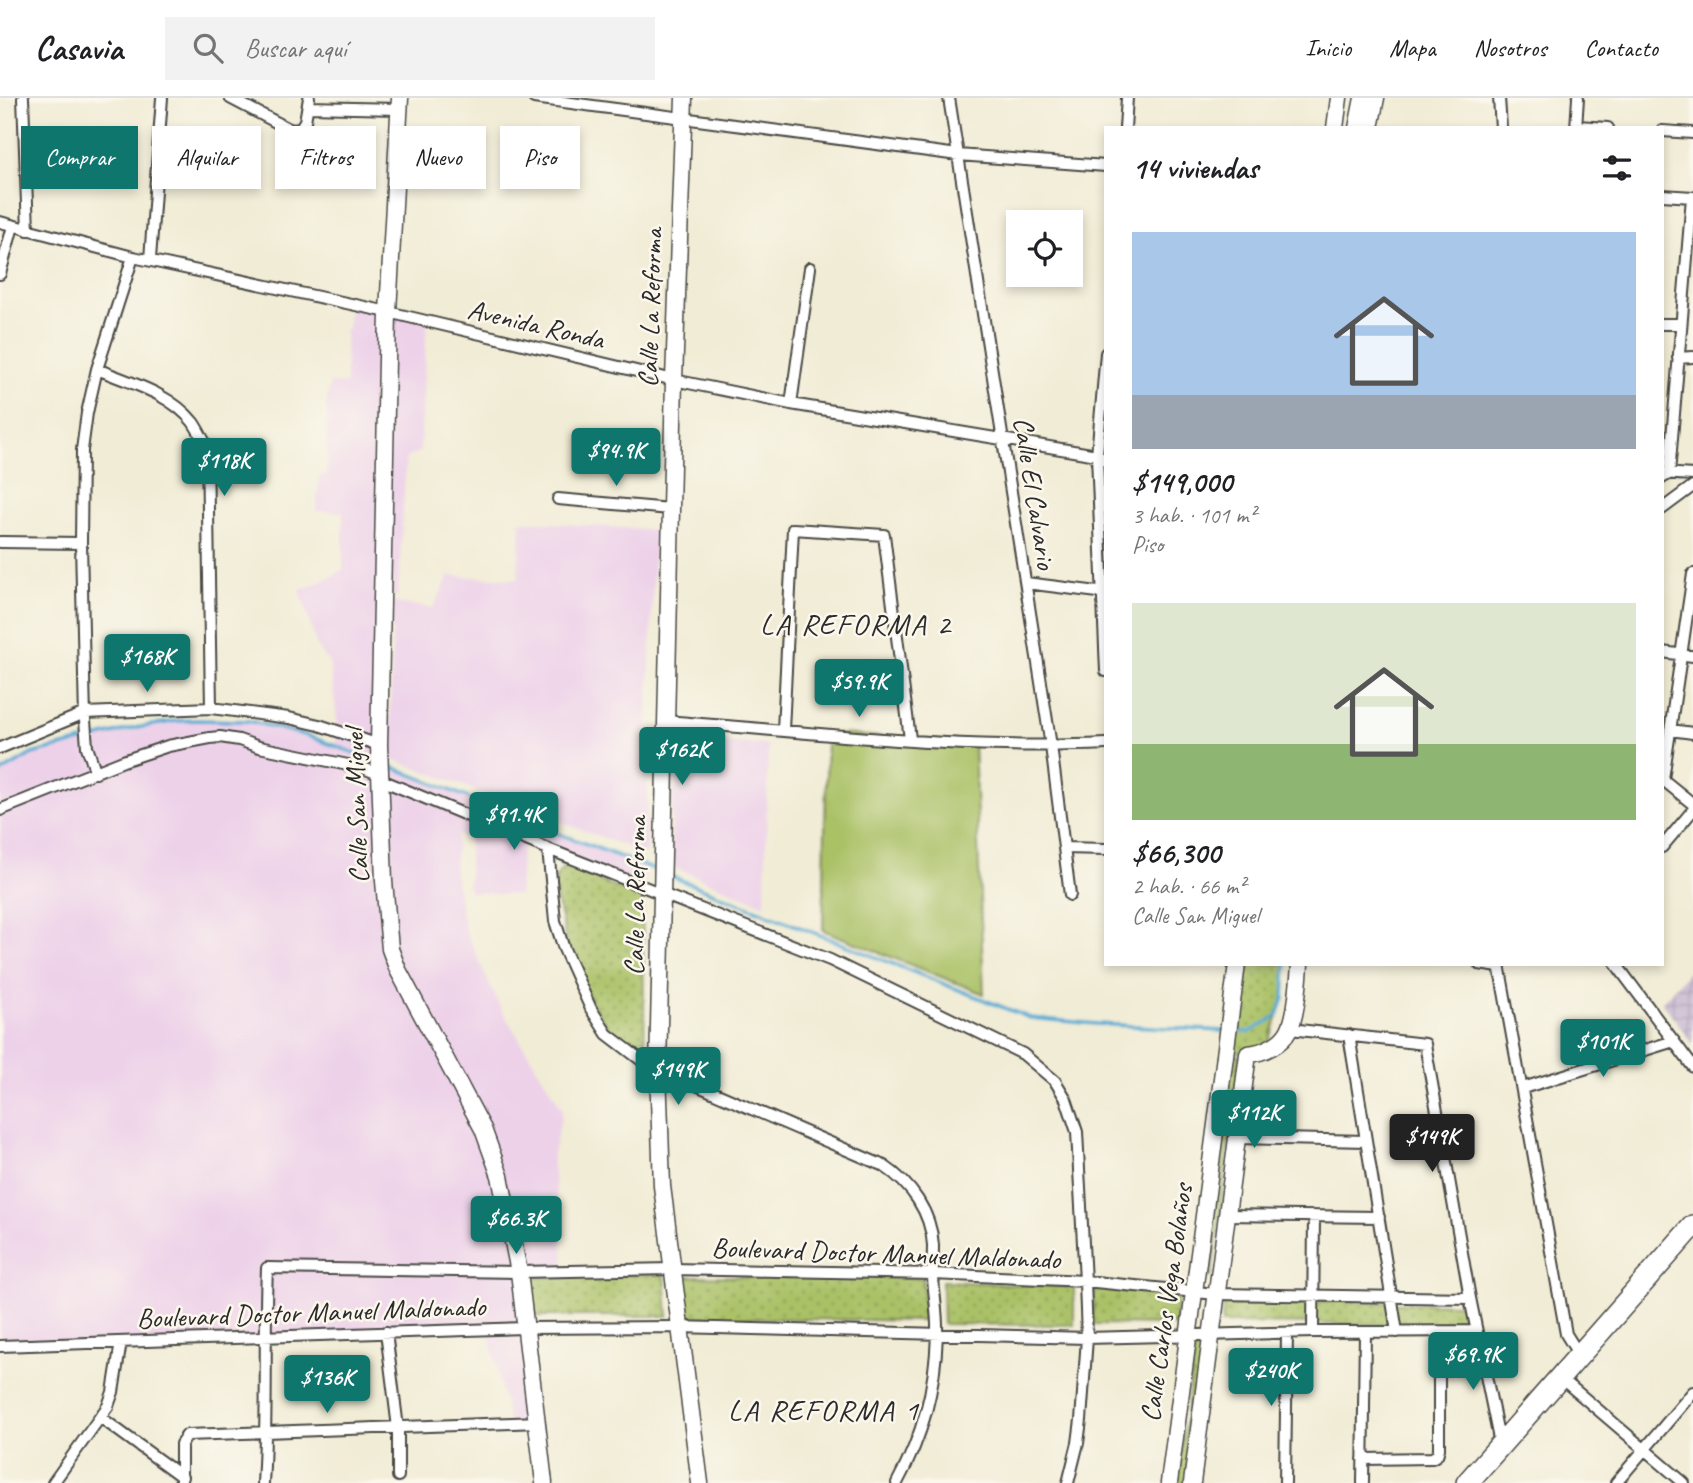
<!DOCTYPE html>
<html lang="es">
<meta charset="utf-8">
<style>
body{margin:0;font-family:Caveat,sans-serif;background:#f2f2f2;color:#202124;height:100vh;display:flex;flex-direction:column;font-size:26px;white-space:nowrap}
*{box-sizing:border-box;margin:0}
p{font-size:23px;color:#757577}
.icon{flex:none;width:38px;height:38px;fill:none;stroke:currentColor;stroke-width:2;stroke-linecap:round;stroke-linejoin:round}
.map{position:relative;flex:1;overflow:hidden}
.drawer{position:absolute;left:1104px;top:28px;width:560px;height:840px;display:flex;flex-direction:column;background:#fff;border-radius:0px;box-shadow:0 4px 10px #0003}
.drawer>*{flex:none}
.top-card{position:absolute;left:21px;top:28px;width:665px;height:63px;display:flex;gap:14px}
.tools{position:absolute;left:1006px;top:112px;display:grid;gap:14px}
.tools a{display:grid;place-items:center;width:77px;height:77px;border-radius:0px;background:#fff;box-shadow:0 4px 10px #0003;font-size:35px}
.price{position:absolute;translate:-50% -60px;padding:0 16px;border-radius:7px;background:#0f766e;color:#fff;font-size:23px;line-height:46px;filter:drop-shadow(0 2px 4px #0008)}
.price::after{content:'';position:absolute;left:50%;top:42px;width:21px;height:16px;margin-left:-10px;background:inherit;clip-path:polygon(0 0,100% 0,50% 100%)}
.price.selected{background:#222;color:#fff}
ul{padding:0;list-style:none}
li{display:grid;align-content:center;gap:14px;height:371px;padding:0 28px}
li span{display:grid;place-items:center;height:217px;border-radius:0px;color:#555}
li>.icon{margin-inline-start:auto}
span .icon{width:126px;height:126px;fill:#fffc;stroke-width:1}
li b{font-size:30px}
h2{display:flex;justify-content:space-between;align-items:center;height:84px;padding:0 28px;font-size:30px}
.tag{padding:0 24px;border-radius:0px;background:#fff;box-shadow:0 4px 10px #0003;font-size:24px;line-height:63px}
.tag.selected{background:#0f766e;color:#fff}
header{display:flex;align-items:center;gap:42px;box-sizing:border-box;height:98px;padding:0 35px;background:#fff;border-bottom:2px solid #e0e0e0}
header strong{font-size:33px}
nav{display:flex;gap:38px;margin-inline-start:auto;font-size:24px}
.search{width:490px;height:63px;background:#f2f2f2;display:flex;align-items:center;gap:18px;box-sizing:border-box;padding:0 24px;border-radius:0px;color:#757577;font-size:26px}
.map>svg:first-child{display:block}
.built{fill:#edd1e9}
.industrial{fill:url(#industrial-grid)}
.grass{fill:url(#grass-dots);stroke:#6a7648;stroke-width:2}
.garden{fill:#aac166;stroke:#6a7648;stroke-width:2}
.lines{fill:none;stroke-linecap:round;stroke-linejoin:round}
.stream{stroke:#5aabd4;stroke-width:3.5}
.street-casing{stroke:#494844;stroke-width:14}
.secondary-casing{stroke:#494844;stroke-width:19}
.highway-casing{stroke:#494844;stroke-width:24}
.street{stroke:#fff;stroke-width:10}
.secondary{stroke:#fff;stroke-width:16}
.highway{stroke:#fff;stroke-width:21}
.labels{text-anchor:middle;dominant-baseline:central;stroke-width:5;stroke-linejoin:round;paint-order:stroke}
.street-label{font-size:28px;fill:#2b2b2b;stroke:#fbf7ec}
.neighbourhood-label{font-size:30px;letter-spacing:2px;fill:#2b2b2b;stroke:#fbf7ec}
</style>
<header>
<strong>Casavia</strong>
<div class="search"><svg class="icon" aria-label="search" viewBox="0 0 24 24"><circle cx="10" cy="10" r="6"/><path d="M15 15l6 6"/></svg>Buscar aquí</div>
<nav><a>Inicio</a><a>Mapa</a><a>Nosotros</a><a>Contacto</a></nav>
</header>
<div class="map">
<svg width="1693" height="1385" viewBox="0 0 1693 1385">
<defs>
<pattern id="industrial-grid" width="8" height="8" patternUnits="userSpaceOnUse" patternTransform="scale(1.75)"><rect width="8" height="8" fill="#ccbfd4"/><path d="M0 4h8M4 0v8" fill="none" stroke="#afa4b6"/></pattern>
<pattern id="grass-dots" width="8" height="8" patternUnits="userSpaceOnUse" patternTransform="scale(1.75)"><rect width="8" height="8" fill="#aac166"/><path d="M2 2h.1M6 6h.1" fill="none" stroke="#8b9d54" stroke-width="1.8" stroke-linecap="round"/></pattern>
</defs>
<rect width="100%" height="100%" fill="#fbf7ec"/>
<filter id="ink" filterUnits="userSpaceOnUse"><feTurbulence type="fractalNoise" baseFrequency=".0143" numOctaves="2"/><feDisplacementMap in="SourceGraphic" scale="14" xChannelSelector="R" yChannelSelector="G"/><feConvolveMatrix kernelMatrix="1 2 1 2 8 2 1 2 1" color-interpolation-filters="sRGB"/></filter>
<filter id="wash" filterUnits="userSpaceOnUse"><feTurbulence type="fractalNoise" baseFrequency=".00686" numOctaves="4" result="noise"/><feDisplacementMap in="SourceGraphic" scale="28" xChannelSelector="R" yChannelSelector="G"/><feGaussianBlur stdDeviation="1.57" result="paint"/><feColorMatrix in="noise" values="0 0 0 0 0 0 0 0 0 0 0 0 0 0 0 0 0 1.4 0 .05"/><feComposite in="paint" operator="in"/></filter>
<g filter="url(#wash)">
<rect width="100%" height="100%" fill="#f1ecd5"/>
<!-- built -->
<path class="built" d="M349,205L427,223L420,353L406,360L398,498L383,496L380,664L644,768V789L526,742L521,757L519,797L469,794V741L457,737L454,771L465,832L501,911L563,1012L552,1060L565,1169L519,1174L538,1324L509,1325L488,1231L0,1248V675L32,656L176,623H249L334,648L339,634L329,564L317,549L300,492L330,480L343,471V414L316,413L319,377H327L326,307L330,285L346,286L345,232H348Z
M521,423L655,432L648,612L647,756L389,660L393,505L433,510L449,478L518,481Z
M673,641L768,647L765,807L671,768Z"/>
<!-- industrial -->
<path class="industrial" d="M1693,869V946L1662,904Z"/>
<!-- grass -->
<path class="grass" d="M563,769L582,775L642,801L645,950L613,936L590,902L568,850L556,799L555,781Z
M1237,866H1286L1284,900L1269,944L1248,956L1226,951Z
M1228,956L1240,958L1212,1179L1199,1178Z
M665,1176L668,1218H528L527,1180Z
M684,1178L923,1180L924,1223L687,1219Z
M942,1183L1074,1189V1227L943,1226Z
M1094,1190L1179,1194L1175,1227L1093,1226Z
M1224,1201L1460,1206L1463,1227L1222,1225Z
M1196,1241L1207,1243L1187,1385H1177Z"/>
<!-- garden -->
<path class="garden" d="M827,635L974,645L984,896L823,832Z"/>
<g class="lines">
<!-- stream -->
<path class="stream" d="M1678,373L1693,362
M385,666L541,729L658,773
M0,675L32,656L135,630L176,623L196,622L249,623L308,638L374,662
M668,777L1030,920L1097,926L1224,933
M1232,933L1250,934L1277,918L1284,900L1286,866"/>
</g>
</g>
<g filter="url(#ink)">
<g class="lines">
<!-- street casing -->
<g class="street-casing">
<path id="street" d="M23,0L28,132
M230,0L291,32L300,31L305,23L309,0
M534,0L958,57L1106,68
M949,0L1051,648L1070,797
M1499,0L1501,30
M308,9L399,11
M1577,28L1608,30
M1125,30L1127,0
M1576,30L1578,0
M1662,33L1693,35
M1662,97L1693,99
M0,124L133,159L388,214L674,282L791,306L1097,357L1106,363
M150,161L162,0
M0,176L13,128
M1662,226H1681
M1106,255L1097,357L1106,573
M1678,260L1693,259
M97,271C130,285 170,295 193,324C198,331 202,340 207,348L211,610
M791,306L810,170
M1662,375L1693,377
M1662,380L1669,376L1692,99
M558,401L670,411
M1662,411L1693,388
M0,444L81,445
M1026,485L1106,495
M1662,554L1693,558
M665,623C811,634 960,653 1106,646
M783,632L793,431L884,437L910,641
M1670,632L1693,635
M0,650L85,615L211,610L289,620L319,627L379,647
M96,675L87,649L85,622L81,445L82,352L87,315L97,271L133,159
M379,681L548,751L830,862L1023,956L1055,983L1066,1001L1077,1034L1085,1183L1087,1240L1081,1322L1078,1345L1068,1385
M1662,681L1693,706
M1663,681L1693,476
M0,712L123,663L168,648L210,640L220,639L239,642L259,649L363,670L379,676
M1662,749L1693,712
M1064,750L1106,751
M548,751L555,823L564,851L591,911L607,936L645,965L884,1068C911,1086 931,1114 933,1147C933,1158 932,1168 933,1179C934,1198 938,1218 937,1237C935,1292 923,1337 897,1385
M1479,866L1499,869
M1499,866L1566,1236L1579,1257
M1616,866L1693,969
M1290,931L1425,946L1470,1200L1500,1346
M1349,937L1397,1234
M1523,990L1674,943
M1237,1040L1366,1043
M1227,1117L1379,1119
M386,1234L398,1330V1378
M1313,1234L1314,1118
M0,1248L525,1230L678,1229L1087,1240L1313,1234L1477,1233
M1569,1287L1684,1385
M100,1319L182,1379
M1363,1361L1432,1360L1437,1357L1439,1351V1270
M53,1385L108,1308L113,1294L121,1244
M181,1385V1346L187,1337L538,1324
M263,1385C268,1313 264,1241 267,1170L519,1174L672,1171L933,1176L1085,1183L1216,1196L1470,1200
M1285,1385L1287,1235
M1363,1385L1365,1234
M1616,1385L1693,1294"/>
</g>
<!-- secondary casing -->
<g class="secondary-casing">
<path id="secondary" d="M400,0L388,214L379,647L384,783L390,851L398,872L483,1031L500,1078L519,1174L544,1385
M684,0L674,282L658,971L662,1088L700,1385
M1335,30L1339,0
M1357,30L1363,0
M1370,30L1376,0
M1169,1385L1237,866
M1192,1385L1248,956C1263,955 1282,946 1289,932C1296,919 1299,882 1300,866"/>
</g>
<!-- highway casing -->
<g class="highway-casing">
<path id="highway" d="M1467,1385L1693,1128"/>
</g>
<!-- street -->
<use href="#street" class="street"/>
<!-- secondary -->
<use href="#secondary" class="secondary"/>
<!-- highway -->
<use href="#highway" class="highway"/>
</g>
</g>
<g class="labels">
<!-- street labels -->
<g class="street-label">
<text transform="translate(650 210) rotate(-88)">Calle La Reforma</text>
<text transform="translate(536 226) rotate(13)">Avenida Ronda</text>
<text transform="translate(1035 395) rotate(81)">Calle El Calvario</text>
<text transform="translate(356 708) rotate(-92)">Calle San Miguel</text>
<text transform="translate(635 798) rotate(-89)">Calle La Reforma</text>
<text transform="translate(886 1155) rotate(2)">Boulevard Doctor Manuel Maldonado</text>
<text transform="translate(1166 1205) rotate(-82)">Calle Carlos Vega Bolaños</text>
<text transform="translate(311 1214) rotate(-2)">Boulevard Doctor Manuel Maldonado</text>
</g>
<!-- neighbourhood labels -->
<g class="neighbourhood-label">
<text x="856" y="526">LA REFORMA 2</text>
<text x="824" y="1312">LA REFORMA 1</text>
</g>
</g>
</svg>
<div class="tools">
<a><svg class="icon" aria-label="locate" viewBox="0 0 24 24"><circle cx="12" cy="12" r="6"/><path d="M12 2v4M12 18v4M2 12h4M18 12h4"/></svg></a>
</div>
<b class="price" style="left:616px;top:390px">$94.9K</b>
<b class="price" style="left:224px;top:400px">$118K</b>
<b class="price" style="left:147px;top:596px">$168K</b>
<b class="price" style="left:859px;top:621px">$59.9K</b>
<b class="price" style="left:682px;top:689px">$162K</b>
<b class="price" style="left:514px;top:754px">$91.4K</b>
<b class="price" style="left:1603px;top:981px">$101K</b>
<b class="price" style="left:678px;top:1009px">$149K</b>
<b class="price" style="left:1254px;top:1052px">$112K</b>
<b class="price selected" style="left:1432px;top:1076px">$149K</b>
<b class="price" style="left:516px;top:1158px">$66.3K</b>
<b class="price" style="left:1473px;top:1294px">$69.9K</b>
<b class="price" style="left:1271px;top:1310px">$240K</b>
<b class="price" style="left:327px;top:1317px">$136K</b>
<div class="top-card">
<a class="tag selected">Comprar</a>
<a class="tag">Alquilar</a>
<a class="tag">Filtros</a>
<a class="tag">Nuevo</a>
<a class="tag">Piso</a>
</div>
<section class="drawer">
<h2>14 viviendas<svg class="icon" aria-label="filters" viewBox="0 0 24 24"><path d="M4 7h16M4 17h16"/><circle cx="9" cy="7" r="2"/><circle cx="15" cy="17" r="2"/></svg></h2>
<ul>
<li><span style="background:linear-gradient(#a9c7e8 75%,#9aa5b1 0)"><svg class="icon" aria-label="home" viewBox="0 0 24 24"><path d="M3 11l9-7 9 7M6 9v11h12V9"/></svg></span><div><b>$149,000</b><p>3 hab. · 101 m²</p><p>Piso</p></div></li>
<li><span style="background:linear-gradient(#dfe7d0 65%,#8fb573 0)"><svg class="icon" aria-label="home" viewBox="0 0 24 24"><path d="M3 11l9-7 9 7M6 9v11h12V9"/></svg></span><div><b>$66,300</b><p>2 hab. · 66 m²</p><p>Calle San Miguel</p></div></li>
</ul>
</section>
</div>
